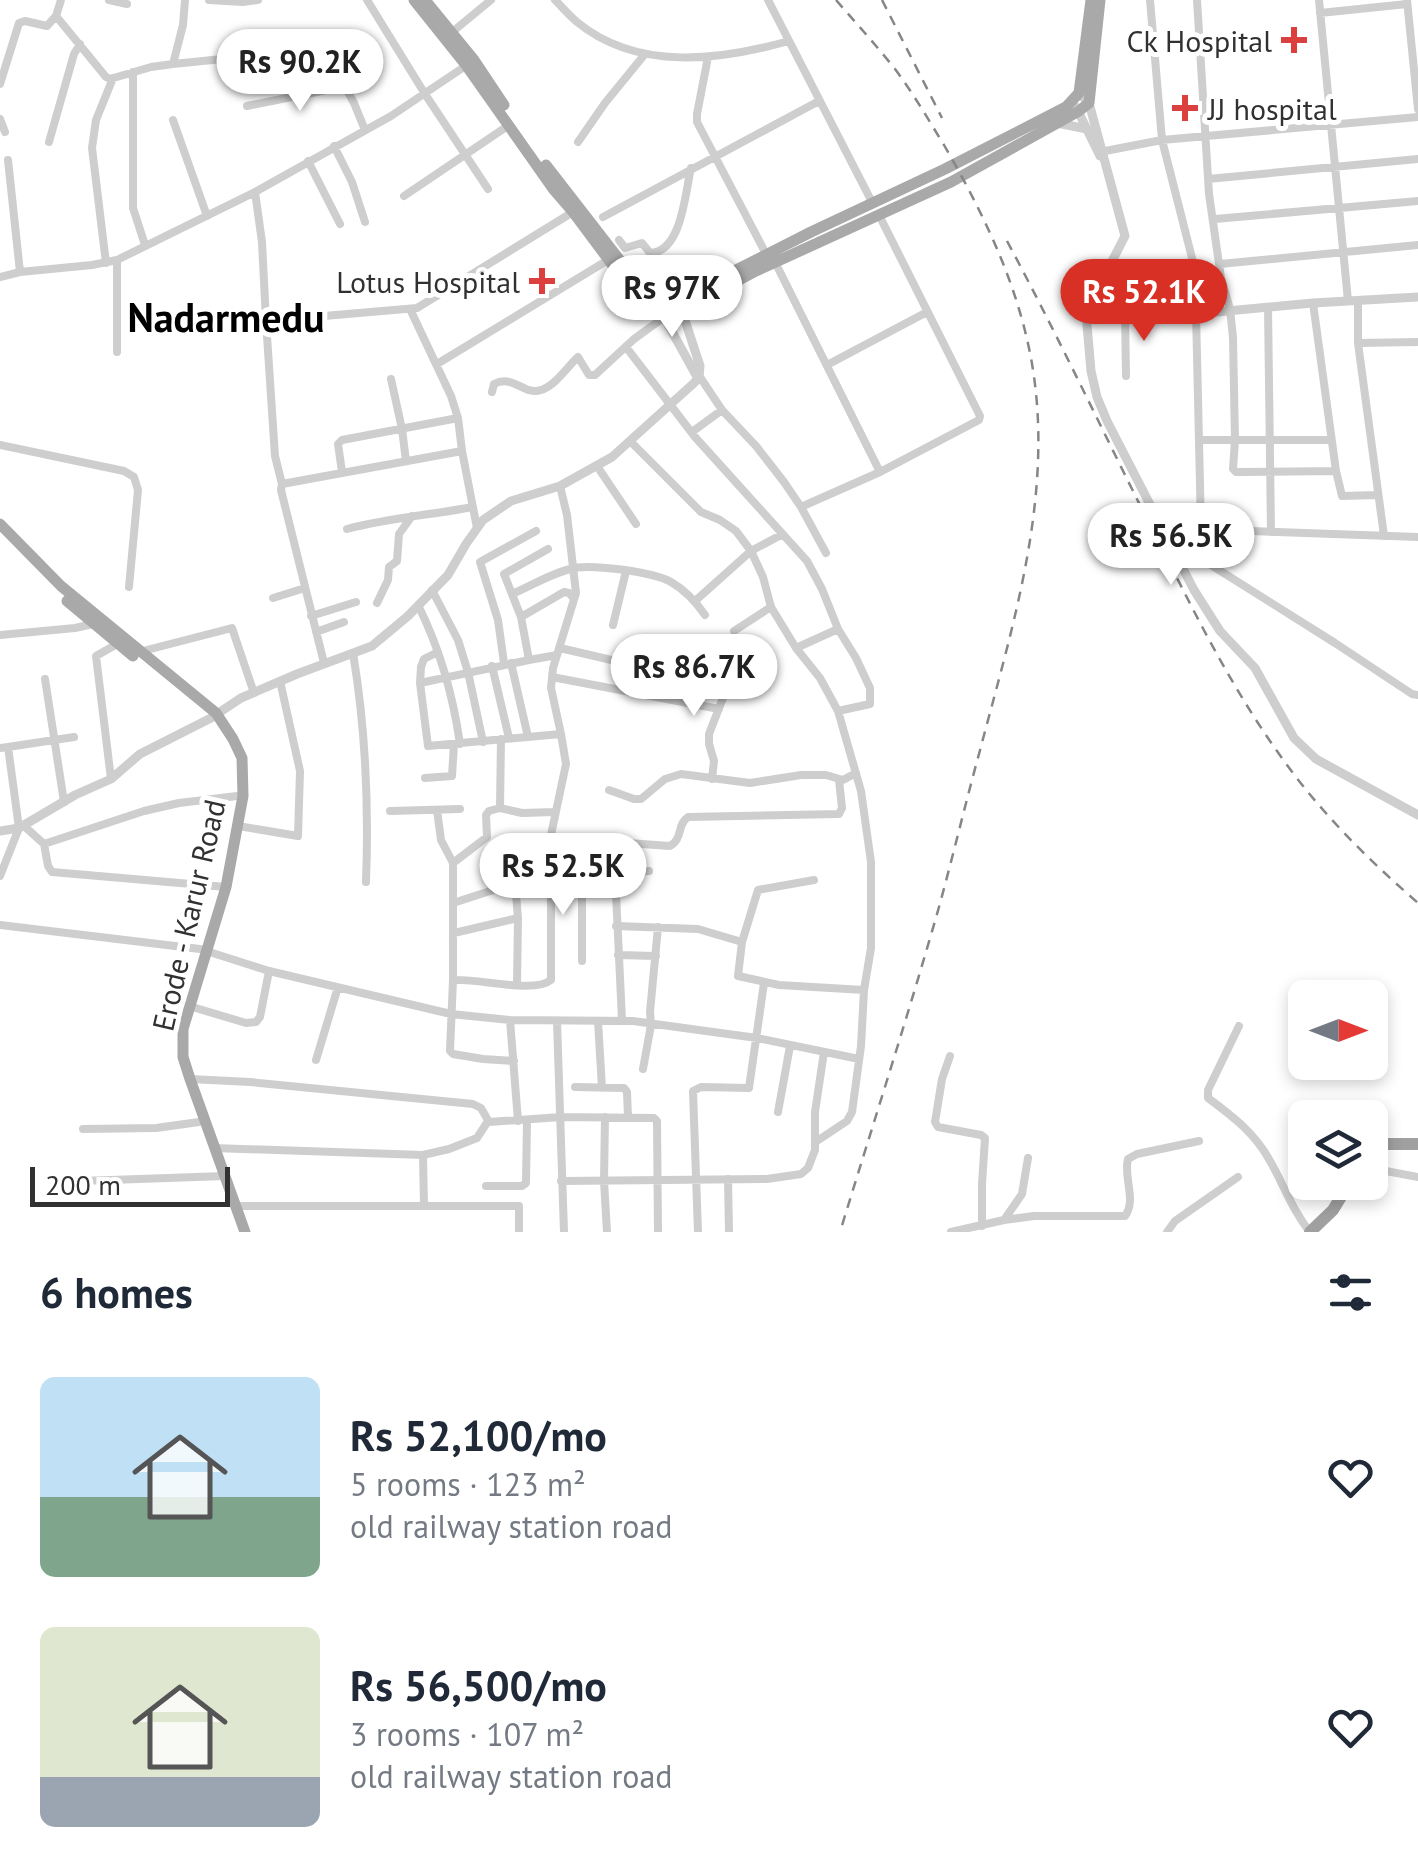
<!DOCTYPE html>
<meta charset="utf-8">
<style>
body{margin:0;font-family:"PT Sans",sans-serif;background:#f6f6f7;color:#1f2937;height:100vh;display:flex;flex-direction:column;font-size:38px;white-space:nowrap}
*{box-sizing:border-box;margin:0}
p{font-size:32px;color:#747a83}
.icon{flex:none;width:55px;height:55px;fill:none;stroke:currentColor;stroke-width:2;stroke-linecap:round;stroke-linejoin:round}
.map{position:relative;height:1232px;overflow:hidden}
.panel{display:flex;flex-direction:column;background:#fff;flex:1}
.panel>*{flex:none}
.needle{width:65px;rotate:90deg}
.tools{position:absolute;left:1288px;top:980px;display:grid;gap:20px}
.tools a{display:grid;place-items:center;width:100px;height:100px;border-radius:15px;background:#fff;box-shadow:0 5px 15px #0003;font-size:50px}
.scale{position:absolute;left:30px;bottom:25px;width:200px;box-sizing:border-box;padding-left:10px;border:5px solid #313131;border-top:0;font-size:28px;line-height:35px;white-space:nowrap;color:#313131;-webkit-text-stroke:8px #fff;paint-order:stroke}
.price{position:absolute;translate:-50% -85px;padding:0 22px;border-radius:35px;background:#fff;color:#222;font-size:32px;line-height:65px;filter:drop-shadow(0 2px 5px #0008)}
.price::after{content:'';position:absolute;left:50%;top:60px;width:30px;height:22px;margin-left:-15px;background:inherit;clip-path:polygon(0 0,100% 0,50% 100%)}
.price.current{background:#d93025;color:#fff}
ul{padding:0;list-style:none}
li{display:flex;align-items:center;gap:30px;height:250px;padding:0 40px}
li span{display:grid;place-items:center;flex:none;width:280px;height:200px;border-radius:15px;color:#555}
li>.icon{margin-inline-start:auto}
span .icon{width:120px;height:120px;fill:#fffc;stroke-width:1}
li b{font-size:42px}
h2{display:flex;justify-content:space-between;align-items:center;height:120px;padding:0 40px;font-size:42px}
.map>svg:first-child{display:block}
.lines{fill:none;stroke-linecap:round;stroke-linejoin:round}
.minor{stroke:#cecece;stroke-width:8}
.tertiary{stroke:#cecece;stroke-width:9}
.primary{stroke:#a9a9a9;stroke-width:11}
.trunk{stroke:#a0a0a0;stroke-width:12}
.rail{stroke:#868686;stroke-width:2.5;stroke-dasharray:10 8;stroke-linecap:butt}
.poi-dot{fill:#db403f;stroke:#fff;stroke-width:4}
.labels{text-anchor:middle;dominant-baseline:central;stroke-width:10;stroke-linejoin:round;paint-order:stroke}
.poi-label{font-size:30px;fill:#313131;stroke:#fff;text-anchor:end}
.street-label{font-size:30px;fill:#313131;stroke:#fff}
.district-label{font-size:40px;font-weight:bold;fill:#000;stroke:#fff}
</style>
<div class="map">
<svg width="1418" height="1232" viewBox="0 0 1418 1232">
<rect width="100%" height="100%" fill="#fff"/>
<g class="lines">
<!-- minor -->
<path class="minor" d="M61,0L56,16L106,77L110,79L151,67L173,64L183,25L185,0
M109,0L127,4
M209,0L243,2L258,0
M367,0L425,94L488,189
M555,0C562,7 569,15 577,22C638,72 720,60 789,41
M768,0L873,204
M1150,0L1162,140L1206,313
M1197,0L1209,194L1221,278L1230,309L1233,338L1235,440L1233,469L1236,472L1336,471
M1319,0L1348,301
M1407,0L1418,109
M1320,13L1407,4
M451,33L491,0
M323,47L354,103L365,130
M708,57L697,114V122L766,254
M173,64L242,57
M133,72V208L145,245
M0,84L19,23L25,21L47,26L56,16
M247,106L346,86
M0,119L5,132
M173,120L207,216
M49,142L74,54L80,44
M578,142L605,103L645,54
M334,146L352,182L365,222
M1100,152L1162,140L1418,117
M8,160L20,272
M308,161L340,224
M1208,179L1418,159
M255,192L262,242L266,321L417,308L573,212
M404,196L509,125
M603,217L819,101
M1215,219L1418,201
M619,240L625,248L642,243L650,253C682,252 685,193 691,168
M775,262L880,472L979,420L980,416L879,215
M106,263L92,148L96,120L113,78
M1220,264L1418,245
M0,277L20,272L92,265L117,260L255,192L391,116L470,63
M1358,301V343L1384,536
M1313,303L1336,471L1342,496L1377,495
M1268,307L1271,532
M410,309L451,396L458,418L462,451L477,528
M1196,312L1201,528
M1125,313L1126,376
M266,321L275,456L282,484
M1358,343L1418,342
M626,347L695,437L807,561L822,589L838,629L856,658L870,688V704L838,711L820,678L796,648L771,607L763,577L751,551L736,531L720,520L701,512L630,441
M117,352V260
M437,364L608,260
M827,365L927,312
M698,374L722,410L756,446L784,482L801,507L826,553
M391,379L402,429L406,461
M492,392L494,384C514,374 524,396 541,390C555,386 568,366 578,357L589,375H595L634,339L663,318
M692,432L722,410
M1200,440H1331
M0,445L124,471L134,477L138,490L129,587
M597,466L636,524
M342,472L338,444L342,440L458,418
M801,507L880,472
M1162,528L1418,537
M347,529C389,518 430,515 473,507
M1173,548H1184L1335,643L1412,694L1418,695
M432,590L458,640L468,672L483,742
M512,594C531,586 550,574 570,569C589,563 654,572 671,582C685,590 696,602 705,615
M273,598L305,588
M695,601L751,551L781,535
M377,603L388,580L389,567L397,561L399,534L412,516
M418,605C440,649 453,695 460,744
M311,616L356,602
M521,617L564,592L569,593L574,599
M613,625L626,571
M734,631L771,607
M316,632L344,622
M0,635L75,628L93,624
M560,648L701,681
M796,648L838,629
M139,652L232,628L254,693
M438,652L424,659L421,667L420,683L428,746L561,734L551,688L553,668L576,593L567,515L560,486
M353,653C366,731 369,803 366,882
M529,660L557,655
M324,663L281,490L282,484L462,451
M504,663L498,620L480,562L536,531
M511,663L528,737
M492,666L509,738
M552,677L719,709
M45,679L64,802
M420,683L529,660L521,617L504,574L548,549
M8,747L74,737
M0,748L8,747L19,828L0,876
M425,778L452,776L454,744
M111,779L96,656L117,644
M712,779L714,761L709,744V734L733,672
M609,790L634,799H641L665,779L681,774L750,783L801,775H826L843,780L856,773
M500,808L501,739
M437,810L441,840L453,863V980L450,1051L453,1054L483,1059L514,1061
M390,811L460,809
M23,825L44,844L144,811L179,803L237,796
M238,826L298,836L300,771L280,681
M44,844L48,866L52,872L226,887
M551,849L628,843L670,846C683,839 677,824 688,817L839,814L842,808L839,780
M453,863L487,837L486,815L489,811L500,808L522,813L555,812
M615,872L622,1020
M582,875V961
M814,880L758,890L742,942L738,976L779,985L864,990
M515,883L518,918L517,984
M453,903L515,883L550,875L649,871
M0,925L200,949L269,971L451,1014L510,1020L633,1021L757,1038L859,1059
M616,926L698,929L742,942
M454,933L518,918
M618,955L656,956
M453,980C478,978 534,994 551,980V835L566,764L561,734
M189,1006L246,1023L256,1022L260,1017L269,971
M510,1020L518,1121
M557,1021L564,1232
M598,1021L602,1088
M1239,1026L1208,1090V1098C1232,1116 1255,1133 1270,1161C1284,1185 1292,1210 1310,1232
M950,1056L942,1079L935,1122L938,1127L981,1135L985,1138L982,1184V1226
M316,1060L338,987
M643,1069L651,1025L650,1012L658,927
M190,1079L250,1082L473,1104L481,1108L489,1122L561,1117L654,1118L657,1121L658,1232
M575,1087L624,1088L627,1092L628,1117
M778,1112L790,1046
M605,1117L604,1181L607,1232
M83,1129L156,1128L199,1122
M817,1141L847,1121L852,1112L861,1046L864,990L871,948V862L861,791L838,711
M214,1148L423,1155L424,1206
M423,1155L449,1149L477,1138L488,1121
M1370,1168L1418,1177
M728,1179L729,1232
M81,1181L225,1176
M561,1181L767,1179L801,1174L808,1168L815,1150V1112L824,1052
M486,1186H522L526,1183L527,1120
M235,1206H519V1232
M1004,1220L1022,1194L1028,1158
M698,1232L693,1091L701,1087L749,1088L764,983
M951,1232L1004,1220L1034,1216H1125C1137,1200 1123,1178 1128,1159L1137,1154L1199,1141
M1167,1232L1175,1221L1238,1177"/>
<!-- tertiary -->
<path class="tertiary" d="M1079,93L1089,103L1125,236L1089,306L1087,325L1091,371L1097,397L1107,421L1194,590L1220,631L1255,668L1294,738L1316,759L1418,815
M1076,107L1100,156
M1057,123L1087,129
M660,310L696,375
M1088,314L1206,313L1313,303L1418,297
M0,831L19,828L75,795L111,779L140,754L211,718L241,698L297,674L372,646L408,616L448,575L466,544L483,520L511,501L560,486L612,457L694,383L699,377L700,366L680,305"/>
<!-- primary -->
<path class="primary" d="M414,0L466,65L554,190L573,212L632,291L661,313L683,310L756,271L951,182L1079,111L1089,103L1100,0
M425,0L474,60L504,105
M546,165L639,285C651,296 660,302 677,300L811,232L945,169L1066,107L1079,93L1091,0
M0,524L61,586L216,713L233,739L242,758L243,796L226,887L183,1029V1057L190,1079L245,1232
M67,601L133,656"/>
<!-- trunk -->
<path class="trunk" d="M1370,1149L1375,1144H1418
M1310,1232L1333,1210L1350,1182"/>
<!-- rail -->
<path class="rail" d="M836,0C856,23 876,45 895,69C913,93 928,119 944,145C982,211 1015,278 1030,353C1057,489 1013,624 979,754C965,805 953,856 939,907C908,1016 873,1124 840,1232
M882,0L942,118
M1007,241C1065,349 1116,460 1172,568C1206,636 1242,704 1287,765C1325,817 1370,861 1418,903"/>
</g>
<!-- markers -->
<g class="poi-dot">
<path d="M1289 25h10v10h10v10h-10v10h-10v-10h-10v-10h10z"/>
<path d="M1180 93h10v10h10v10h-10v10h-10v-10h-10v-10h10z"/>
<path d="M537 266h10v10h10v10h-10v10h-10v-10h-10v-10h10z"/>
</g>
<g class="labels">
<!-- poi labels -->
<g class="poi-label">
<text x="1272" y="40">Ck Hospital</text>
<text x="1208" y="108" text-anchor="start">JJ hospital</text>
<text x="520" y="281">Lotus Hospital</text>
</g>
<!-- street labels -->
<g class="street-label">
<text transform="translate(188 915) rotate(-77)">Erode - Karur Road</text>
</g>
<!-- district labels -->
<g class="district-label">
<text x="226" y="317">Nadarmedu</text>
</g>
</g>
</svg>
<div class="tools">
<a><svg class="needle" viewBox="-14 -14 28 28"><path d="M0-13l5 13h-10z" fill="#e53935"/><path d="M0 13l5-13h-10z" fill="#747a83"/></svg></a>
<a><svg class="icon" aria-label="layers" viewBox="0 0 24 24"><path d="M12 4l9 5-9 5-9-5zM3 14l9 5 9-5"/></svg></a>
</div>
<div class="scale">200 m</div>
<b class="price" style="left:300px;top:114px">Rs 90.2K</b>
<b class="price" style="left:672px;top:340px">Rs 97K</b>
<b class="price current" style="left:1144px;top:344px">Rs 52.1K</b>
<b class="price" style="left:1171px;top:588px">Rs 56.5K</b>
<b class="price" style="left:694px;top:719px">Rs 86.7K</b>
<b class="price" style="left:563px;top:918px">Rs 52.5K</b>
</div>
<section class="panel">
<h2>6 homes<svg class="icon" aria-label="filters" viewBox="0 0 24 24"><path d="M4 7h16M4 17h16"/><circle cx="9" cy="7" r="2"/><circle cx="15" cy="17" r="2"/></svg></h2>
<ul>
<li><span style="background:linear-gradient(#bfe0f5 60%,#7fa58c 0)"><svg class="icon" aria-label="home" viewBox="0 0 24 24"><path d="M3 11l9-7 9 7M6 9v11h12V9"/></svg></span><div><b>Rs 52,100/mo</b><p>5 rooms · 123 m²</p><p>old railway station road</p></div><svg class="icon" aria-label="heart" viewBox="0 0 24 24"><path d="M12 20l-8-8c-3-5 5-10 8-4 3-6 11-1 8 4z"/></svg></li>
<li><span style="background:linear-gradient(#dfe7d0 75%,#9aa5b1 0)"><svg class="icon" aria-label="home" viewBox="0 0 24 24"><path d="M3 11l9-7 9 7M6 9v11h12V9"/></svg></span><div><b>Rs 56,500/mo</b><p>3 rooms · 107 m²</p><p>old railway station road</p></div><svg class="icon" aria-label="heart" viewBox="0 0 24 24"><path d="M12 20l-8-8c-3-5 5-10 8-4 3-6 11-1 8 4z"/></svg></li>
</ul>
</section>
